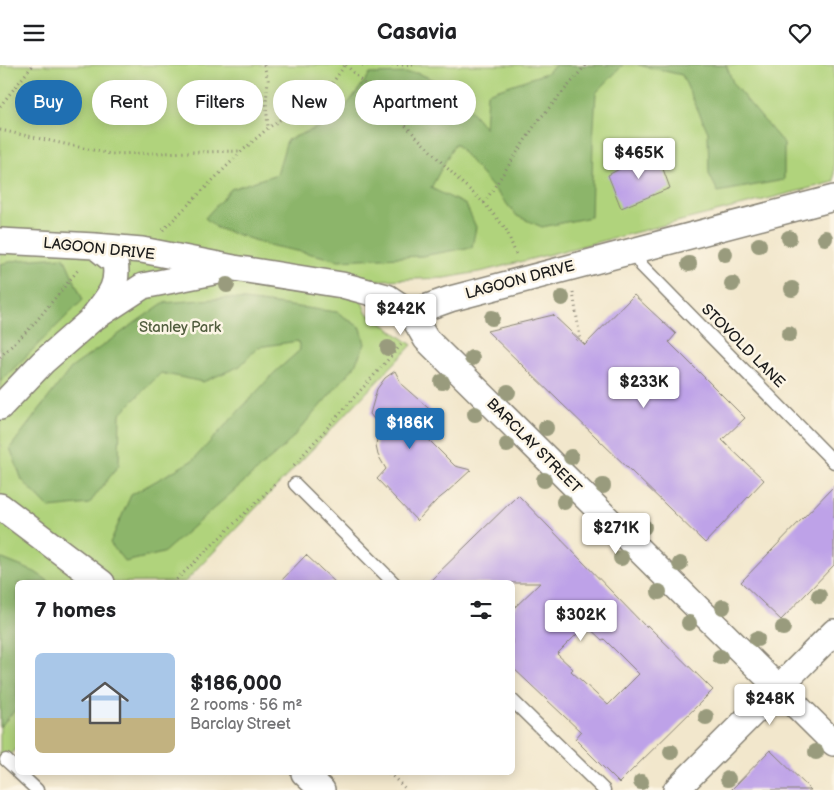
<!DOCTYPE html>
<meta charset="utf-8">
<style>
body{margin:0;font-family:"Balsamiq Sans",sans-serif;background:#f2f2f2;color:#202124;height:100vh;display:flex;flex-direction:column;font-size:19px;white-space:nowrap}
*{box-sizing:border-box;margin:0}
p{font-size:16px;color:#757577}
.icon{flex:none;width:28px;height:28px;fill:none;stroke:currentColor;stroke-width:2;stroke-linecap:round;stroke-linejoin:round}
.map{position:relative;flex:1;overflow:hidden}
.side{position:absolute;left:15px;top:515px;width:500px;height:195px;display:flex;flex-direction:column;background:#fff;border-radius:8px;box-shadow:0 2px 12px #0003}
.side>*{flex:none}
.top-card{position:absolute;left:15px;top:15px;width:500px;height:45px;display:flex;gap:10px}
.price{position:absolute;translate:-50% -42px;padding:0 11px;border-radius:5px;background:#fff;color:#222;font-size:16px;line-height:32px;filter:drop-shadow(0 1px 2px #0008)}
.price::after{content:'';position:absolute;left:50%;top:30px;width:15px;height:11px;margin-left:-8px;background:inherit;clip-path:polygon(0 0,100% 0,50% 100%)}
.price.selected{background:#1f6fb2;color:#fff}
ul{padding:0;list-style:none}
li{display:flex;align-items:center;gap:15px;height:125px;padding:0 20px}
li span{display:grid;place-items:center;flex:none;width:140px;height:100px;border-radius:8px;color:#555}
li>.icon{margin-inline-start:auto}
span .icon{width:60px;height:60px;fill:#fffc;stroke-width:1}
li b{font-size:21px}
h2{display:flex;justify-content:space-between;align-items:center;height:60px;padding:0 20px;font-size:21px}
.tag{padding:0 18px;border-radius:22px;background:#fff;box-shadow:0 2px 12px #0003;font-size:18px;line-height:45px}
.tag.selected{background:#1f6fb2;color:#fff}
header{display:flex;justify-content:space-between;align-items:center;height:65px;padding:0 20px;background:#fff;font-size:22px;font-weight:700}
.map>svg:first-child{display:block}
.green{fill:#b0d37b;stroke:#66784c}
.forest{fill:#8cb56b;stroke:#546844}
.building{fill:#bea2e8;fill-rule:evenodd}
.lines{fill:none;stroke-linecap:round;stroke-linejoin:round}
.lane-casing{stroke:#878274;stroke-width:15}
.street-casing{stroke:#878274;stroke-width:28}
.path{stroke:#878274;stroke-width:3;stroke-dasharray:1 4;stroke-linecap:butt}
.lane{stroke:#fff;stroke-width:12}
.street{stroke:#fff;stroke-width:25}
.tree{fill:#999b7d}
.labels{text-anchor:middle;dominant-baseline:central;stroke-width:5;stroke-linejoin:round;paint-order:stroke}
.street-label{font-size:15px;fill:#1c1c1c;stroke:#fcf5e5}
.park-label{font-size:15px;fill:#505c3d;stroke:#fcf5e5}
</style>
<header><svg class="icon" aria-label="menu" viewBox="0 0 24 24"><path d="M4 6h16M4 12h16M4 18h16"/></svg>Casavia<svg class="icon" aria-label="heart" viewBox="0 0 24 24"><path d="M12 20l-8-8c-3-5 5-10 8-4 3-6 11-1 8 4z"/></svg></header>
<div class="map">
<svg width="834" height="725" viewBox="0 0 834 725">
<rect width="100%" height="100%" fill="#fcf5e5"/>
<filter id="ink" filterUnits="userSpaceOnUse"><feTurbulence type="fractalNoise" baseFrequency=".02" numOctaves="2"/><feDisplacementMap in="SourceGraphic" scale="10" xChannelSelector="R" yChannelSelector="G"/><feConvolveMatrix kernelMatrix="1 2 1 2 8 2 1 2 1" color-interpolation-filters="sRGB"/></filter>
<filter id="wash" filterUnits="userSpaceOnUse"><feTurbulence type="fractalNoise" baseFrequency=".0096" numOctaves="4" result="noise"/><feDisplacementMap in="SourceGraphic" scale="20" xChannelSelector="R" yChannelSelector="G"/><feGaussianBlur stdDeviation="1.12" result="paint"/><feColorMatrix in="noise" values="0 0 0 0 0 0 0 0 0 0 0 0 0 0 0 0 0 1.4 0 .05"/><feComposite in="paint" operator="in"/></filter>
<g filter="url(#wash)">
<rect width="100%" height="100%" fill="#f2e7cc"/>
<!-- green -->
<path class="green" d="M0,0H834V117L484,206L445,213L354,216L366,247L412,280L185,517L18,518L17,683L0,701Z"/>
<!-- forest -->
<path class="forest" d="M556,0H623L596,28L593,76L591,152L542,162L517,151L455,78L431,123L466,140L476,162L472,182L422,191L339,195L269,180L217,163L205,153L231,124L277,109L287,75L336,55L370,9L417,8L450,21L485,63L487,28L546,8Z
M638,0H726L734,20L784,79V115L718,127L709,109L708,67L682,10Z
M64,192L83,235L0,317V199L19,195Z
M229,233L337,247L361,263L365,279L354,302L286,380L163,488L125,497L110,478L131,430L193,395L274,308L300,285L298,276L258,282L240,301L203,317L161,308L120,349L119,400L89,439L49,443L22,415L10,383L71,303L163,238Z
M0,493L35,507L50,517L18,518L17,643L0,662Z"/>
<g id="blocks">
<!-- building -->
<path class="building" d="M656,85L670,123L621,143L608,110Z
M634,230L676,269L669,277L745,353L722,375L764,415L705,478L487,266L553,250L585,280Z
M395,306L402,320L436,350L421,367L455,401L471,405L446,428L436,436L417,456L377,414L386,404L378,390L376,381L377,372L382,364L370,349L377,324L385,313Z
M834,421V500L781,555L741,517Z
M518,430L646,562L647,560L713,625L619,718L575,674L581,667L512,602V545L540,518H428ZM586,560L602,575L604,574L639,609L608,640L571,606L573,604L557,589Z
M306,490L336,518H279Z
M770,685L811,725H731Z"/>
</g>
</g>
<g filter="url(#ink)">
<use href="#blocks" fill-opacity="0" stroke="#878274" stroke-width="1"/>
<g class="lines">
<!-- lane casing -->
<g class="lane-casing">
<path id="lane" d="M632,185L642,201L834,397
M295,419L394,518
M512,635L604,725
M6,695L18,706
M19,708L37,725"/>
</g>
<!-- street casing -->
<g class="street-casing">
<path id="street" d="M0,176L95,181L142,185L234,203L342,220L387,232L411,248L426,274L834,678
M95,181L115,197C119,220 110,230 96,248
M411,248L450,234L834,133
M0,342L43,297L91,255L143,221L219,206
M0,441L102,518
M304,708L322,725
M676,725L834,567"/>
</g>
<!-- path -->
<path class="path" d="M264,0L268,15L266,38L268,62
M346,0L460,116L484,138L506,164L517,192
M362,0H415
M0,41L33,0
M0,65L111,89L241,86
M484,138L537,57L586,0
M163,165L242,86L268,63L331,20L345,0
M573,227L580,273L575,277
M0,292L33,260L78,205
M294,400L401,280
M173,518L277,417
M389,708L407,725"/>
<!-- lane -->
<use href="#lane" class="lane"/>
<!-- street -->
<use href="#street" class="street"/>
</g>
<!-- trees -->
<g class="tree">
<circle cx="789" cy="173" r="8"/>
<circle cx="825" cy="173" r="8"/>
<circle cx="759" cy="180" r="8"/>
<circle cx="725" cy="189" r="8"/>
<circle cx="689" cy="199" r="8"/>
<circle cx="732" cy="219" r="8"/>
<circle cx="227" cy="220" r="8"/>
<circle cx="792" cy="224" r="8"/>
<circle cx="562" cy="233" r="8"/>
<circle cx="492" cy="253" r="8"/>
<circle cx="789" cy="269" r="8"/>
<circle cx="388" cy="283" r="8"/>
<circle cx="472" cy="293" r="8"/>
<circle cx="442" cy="317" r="8"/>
<circle cx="508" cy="327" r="8"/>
<circle cx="475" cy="349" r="8"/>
<circle cx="546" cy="363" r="8"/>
<circle cx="507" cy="380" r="8"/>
<circle cx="571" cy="392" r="8"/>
<circle cx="544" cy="415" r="8"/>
<circle cx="603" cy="421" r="8"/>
<circle cx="564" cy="437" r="8"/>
<circle cx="591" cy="461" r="8"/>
<circle cx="644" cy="462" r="8"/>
<circle cx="621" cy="493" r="8"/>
<circle cx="680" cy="499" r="8"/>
<circle cx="659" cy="527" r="8"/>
<circle cx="819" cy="531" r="8"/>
<circle cx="723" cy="542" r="8"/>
<circle cx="689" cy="558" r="8"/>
<circle cx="783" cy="563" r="8"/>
<circle cx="757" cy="574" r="8"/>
<circle cx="720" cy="592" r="8"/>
<circle cx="706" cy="652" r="8"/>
<circle cx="671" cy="687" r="8"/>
<circle cx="816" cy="687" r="8"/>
<circle cx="728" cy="714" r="8"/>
<circle cx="641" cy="717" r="8"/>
</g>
</g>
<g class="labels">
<!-- street labels -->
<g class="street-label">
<text transform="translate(99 184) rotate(6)">LAGOON DRIVE</text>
<text transform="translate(520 215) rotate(-15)">LAGOON DRIVE</text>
<text transform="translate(743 281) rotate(45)">STOVOLD LANE</text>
<text transform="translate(534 381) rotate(45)">BARCLAY STREET</text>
</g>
<!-- park labels -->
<g class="park-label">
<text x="180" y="262">Stanley Park</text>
</g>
</g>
</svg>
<b class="price" style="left:639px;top:115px">$465K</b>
<b class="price" style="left:401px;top:271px">$242K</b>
<b class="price" style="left:644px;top:344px">$233K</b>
<b class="price selected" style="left:410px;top:385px">$186K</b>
<b class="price" style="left:616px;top:490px">$271K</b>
<b class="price" style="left:581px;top:577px">$302K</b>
<b class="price" style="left:770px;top:661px">$248K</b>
<div class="top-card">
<a class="tag selected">Buy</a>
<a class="tag">Rent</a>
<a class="tag">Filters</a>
<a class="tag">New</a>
<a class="tag">Apartment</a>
</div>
<section class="side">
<h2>7 homes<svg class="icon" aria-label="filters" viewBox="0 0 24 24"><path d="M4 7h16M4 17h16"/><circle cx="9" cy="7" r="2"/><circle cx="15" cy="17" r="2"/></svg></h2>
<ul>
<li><span style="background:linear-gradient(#a9c7e8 65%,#c2b280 0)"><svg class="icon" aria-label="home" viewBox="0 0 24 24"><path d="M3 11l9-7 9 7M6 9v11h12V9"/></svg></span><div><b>$186,000</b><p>2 rooms · 56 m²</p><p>Barclay Street</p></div></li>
</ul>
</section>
</div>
